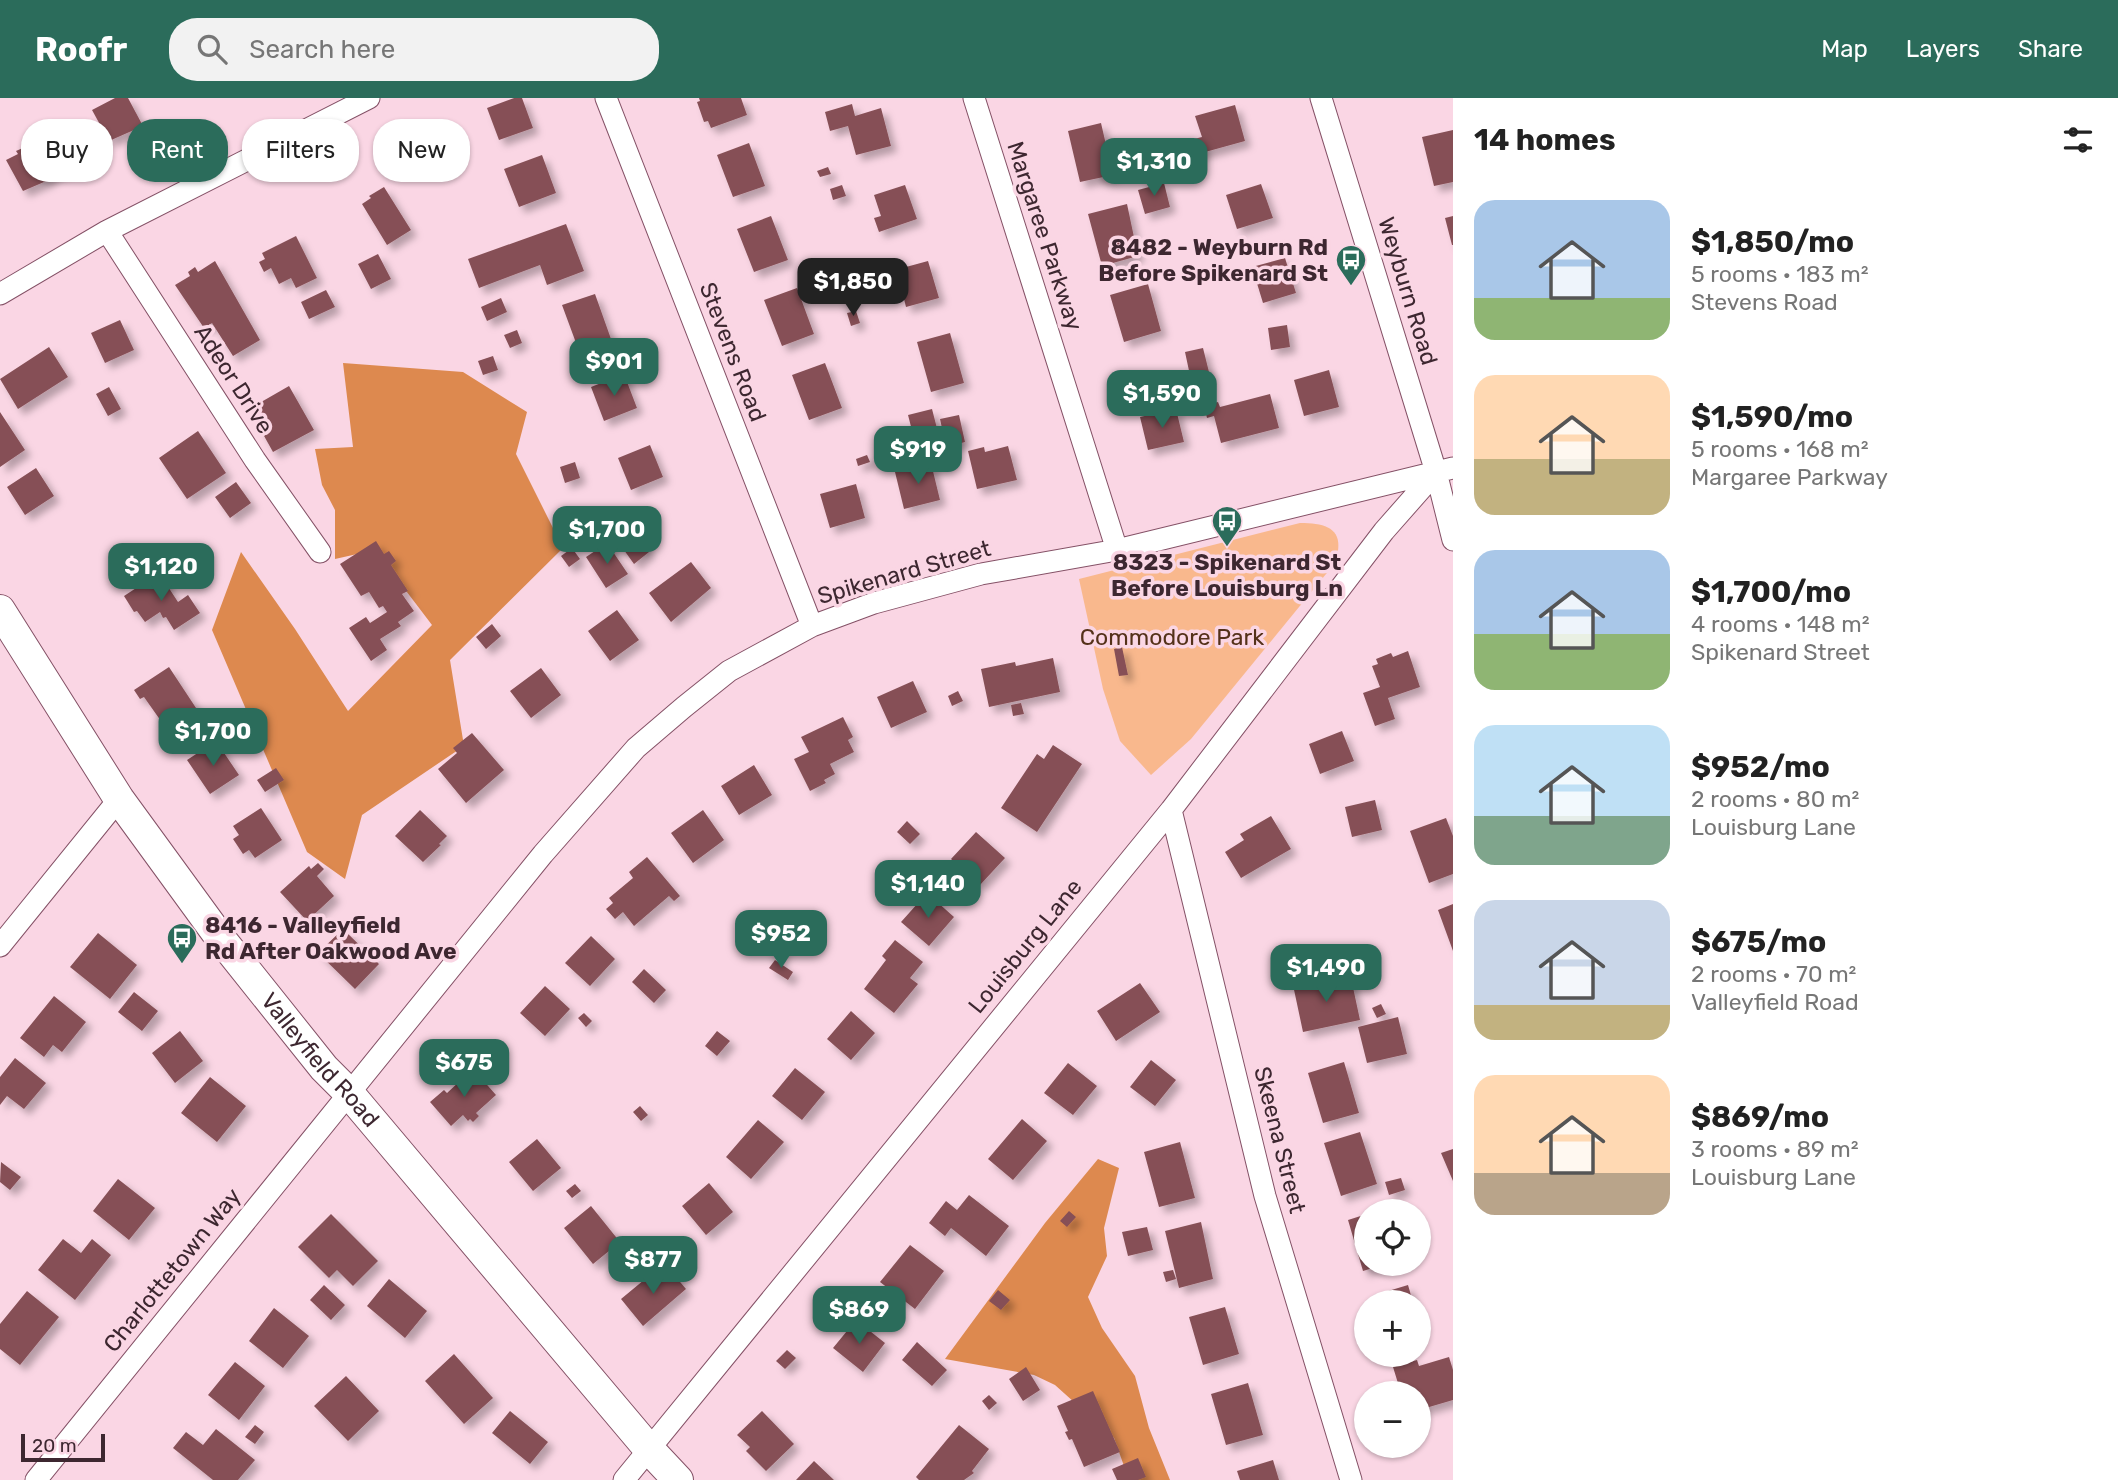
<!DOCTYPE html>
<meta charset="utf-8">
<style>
body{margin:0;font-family:Rubik,sans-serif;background:#f2f2f2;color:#222;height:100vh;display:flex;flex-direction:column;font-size:26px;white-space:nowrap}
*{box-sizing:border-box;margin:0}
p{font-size:23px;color:#767676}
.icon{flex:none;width:38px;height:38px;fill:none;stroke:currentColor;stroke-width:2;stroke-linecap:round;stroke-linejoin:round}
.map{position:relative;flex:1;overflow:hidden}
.panel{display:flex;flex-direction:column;background:#fff;width:665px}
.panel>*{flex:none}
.banner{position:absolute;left:21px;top:21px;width:665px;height:63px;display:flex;gap:14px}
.buttons{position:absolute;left:1354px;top:1101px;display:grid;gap:14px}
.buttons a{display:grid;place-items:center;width:77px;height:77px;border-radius:50%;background:#fff;box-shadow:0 2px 5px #0004;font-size:35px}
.scale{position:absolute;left:21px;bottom:18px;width:84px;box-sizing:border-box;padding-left:7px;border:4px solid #3d2730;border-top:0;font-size:19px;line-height:24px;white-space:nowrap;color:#3d2730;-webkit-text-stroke:5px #fad6e4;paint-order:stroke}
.price{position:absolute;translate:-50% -60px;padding:0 16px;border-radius:14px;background:#2b6c5b;color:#fff;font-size:23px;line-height:46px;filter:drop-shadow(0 2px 4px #0008)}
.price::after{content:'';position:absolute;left:50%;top:42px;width:21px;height:16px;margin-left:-10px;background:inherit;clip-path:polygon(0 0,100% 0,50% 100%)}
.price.selected{background:#222;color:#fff}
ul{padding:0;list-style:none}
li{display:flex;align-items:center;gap:21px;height:175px;padding:0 21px}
li span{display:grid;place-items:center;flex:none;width:196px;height:140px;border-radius:21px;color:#555}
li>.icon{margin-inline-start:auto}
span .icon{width:84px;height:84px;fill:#fffc;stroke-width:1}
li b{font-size:30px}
h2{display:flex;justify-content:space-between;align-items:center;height:84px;padding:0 21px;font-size:30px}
.pill{padding:0 24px;border-radius:28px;background:#fff;box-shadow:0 2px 5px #0004;font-size:24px;line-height:63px}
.pill.selected{background:#2b6c5b;color:#fff}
header{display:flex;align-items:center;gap:42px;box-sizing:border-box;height:98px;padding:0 35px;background:#2b6c5b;color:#fff}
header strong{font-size:33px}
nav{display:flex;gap:38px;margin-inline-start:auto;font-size:24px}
.search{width:490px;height:63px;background:#f2f2f2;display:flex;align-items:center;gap:18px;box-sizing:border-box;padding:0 24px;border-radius:28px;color:#767676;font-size:26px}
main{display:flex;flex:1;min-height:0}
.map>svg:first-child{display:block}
.green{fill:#f9b88d}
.forest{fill:#dd894f}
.building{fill:#865056;filter:url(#shadow)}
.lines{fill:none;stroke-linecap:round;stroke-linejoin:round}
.street-casing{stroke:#845166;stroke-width:23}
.secondary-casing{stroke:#845166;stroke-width:32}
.street{stroke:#fff;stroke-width:21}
.secondary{stroke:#fff;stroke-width:30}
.labels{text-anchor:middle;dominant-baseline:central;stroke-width:7;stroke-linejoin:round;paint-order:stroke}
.street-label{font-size:23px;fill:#3d2730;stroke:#fad6e4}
.poi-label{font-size:23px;font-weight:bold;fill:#3d2730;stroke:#fad6e4;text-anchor:end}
.park-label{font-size:23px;fill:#543119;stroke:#fad6e4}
</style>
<header>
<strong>Roofr</strong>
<div class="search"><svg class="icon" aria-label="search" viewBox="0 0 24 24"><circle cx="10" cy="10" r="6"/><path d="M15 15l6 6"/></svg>Search here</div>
<nav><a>Map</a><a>Layers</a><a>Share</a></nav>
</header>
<main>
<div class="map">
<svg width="1453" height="1382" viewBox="0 0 1453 1382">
<defs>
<filter id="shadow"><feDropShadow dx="6" dy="6" stdDeviation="3.5" flood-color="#0004"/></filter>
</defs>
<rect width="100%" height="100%" fill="#fad6e4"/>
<!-- green -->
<path class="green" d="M1300,425C1329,425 1346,432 1335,465L1191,641L1151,677L1120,643L1103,591L1079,481Z"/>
<!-- forest -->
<path class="forest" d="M343,265L463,274L527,314L516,356L563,450L450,562L464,648L362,717L345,781L307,754L212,532L241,454L295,531L348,613L432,527L375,452L335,461V412L322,387L315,351L353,349Z
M1098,1061L1119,1070L1104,1130L1107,1158L1088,1199L1102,1230L1135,1278L1149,1330L1170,1382H1129L1114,1340L1055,1287L1034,1277L945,1261L1045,1125Z"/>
<!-- building -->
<path class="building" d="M115,0H128L143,28L109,43L92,12Z
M514,0H522L533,30L499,42L487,10Z
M699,0H741L747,17L711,30L708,23L704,24L697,4L700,3Z
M852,6L855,18L881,10L891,48L856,57L848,28L830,33L825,14Z
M1235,7L1245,43L1198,56L1194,41L1202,39L1195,18Z
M1101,25L1113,77L1080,84L1068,33Z
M1453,32V84L1434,88L1422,39Z
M56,36L73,67L50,79L51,81L23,93L6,62L18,56L16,53L25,49L27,51Z
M749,45L765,88L733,99L717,57Z
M437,54L441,64L433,66L429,57Z
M542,57L556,95L519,109L504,71Z
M828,69L831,76L820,79L817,73Z
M1164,85L1170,109L1145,116L1138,92Z
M1261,86L1273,120L1237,131L1226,97Z
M842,87L846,98L833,102L830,91Z
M905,87L917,121L879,134L874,120L881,118L874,97Z
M384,89L411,132L387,147L362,106L371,100L369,98Z
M1127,106L1138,158L1102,168L1088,116Z
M771,118L788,162L754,174L737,131Z
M1453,118V147H1452L1445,120Z
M566,126L584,173L547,187L540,167L479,190L468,161Z
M296,138L317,180L296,190L291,180L279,186L271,170L264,174L259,164L265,161L262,155Z
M378,156L391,181L371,191L358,166Z
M1285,160L1296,195L1263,205L1252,169Z
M215,163L260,242L233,258L212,225L204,230L175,187L190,178L188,174L195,169L198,174Z
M928,163L939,200L906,209L901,189L889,193L884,175Z
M1148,186L1161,233L1124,244L1110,197Z
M797,190L814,236L782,248L764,202Z
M326,192L335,209L309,221L301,204Z
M595,196L611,241L579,253L562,207Z
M501,200L507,214L487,223L481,209Z
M856,213L860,225L851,228L847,215Z
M120,222L134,252L105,265L91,235Z
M1287,227L1290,249L1271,252L1268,230Z
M517,232L522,245L510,250L504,237Z
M950,235L964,285L931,294L917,244Z
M49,249L68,279L18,311L0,281Z
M1203,250L1210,278L1191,282L1185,254Z
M493,258L498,272L483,277L478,263Z
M825,265L842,310L809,322L792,277Z
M1329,272L1339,309L1304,318L1294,282Z
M624,276L637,310L604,323L591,289Z
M289,288L314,332L273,354L249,311Z
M109,289L121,311L108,318L96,296Z
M1270,296L1279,330L1221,345L1214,318L1207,320L1204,308L1218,304L1220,309Z
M932,311L940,342L916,348L908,317Z
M1176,311L1184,344L1148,352L1140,319Z
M0,314L25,352L0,369Z
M959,317L965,344L946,349L940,321Z
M198,333L226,375L187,401L159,360Z
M650,347L663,379L631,392L618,360Z
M1008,348L1017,382L977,391L968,353L984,349L985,354Z
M867,357L870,364L858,368L856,361Z
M575,364L580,380L565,385L560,369Z
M931,365L940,402L904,411L895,374Z
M36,370L54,398L25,417L7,389Z
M236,384L251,405L230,420L215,399Z
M856,386L865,420L830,430L820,396Z
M635,433L649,454L634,466L619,445Z
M376,443L384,456L389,453L396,463L391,467L408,493L402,496L414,513L398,524L401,528L380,541L387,552L371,563L349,530L366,519L370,525L387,514L383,508L379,510L369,494L361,498L340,466Z
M607,445L628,476L606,490L586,459Z
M572,450L580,461L569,469L561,458Z
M691,464L711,490L671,524L649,495Z
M159,475L178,504L188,497L200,515L174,532L166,519L163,520L160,514L145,524L137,513L134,514L124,498Z
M617,512L639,542L610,563L588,533Z
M492,526L501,538L486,551L476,539Z
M1122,549L1128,577L1119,578L1114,551Z
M1408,553L1420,589L1388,600L1395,621L1375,628L1363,595L1380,589L1372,568L1378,566L1376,561L1391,555L1393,559Z
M1053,560L1060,594L989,609L981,571L1015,564L1016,568Z
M169,569L198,613L168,633L144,599L140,601L134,592Z
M541,570L561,597L531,620L510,593Z
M913,583L927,614L891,630L877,599Z
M958,593L963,603L952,608L948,598Z
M1021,605L1024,616L1013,618L1011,607Z
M843,619L853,639L848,642L854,654L830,666L835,676L824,682L826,685L810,693L794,661L809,654L801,639Z
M1342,633L1354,663L1320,676L1309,646Z
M472,635L504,672L466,705L438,671L457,655L453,650Z
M216,643L239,677L210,696L187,662Z
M1053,647L1082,666L1037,734L1001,710L1037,656L1044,661Z
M754,667L772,697L739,717L721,688Z
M276,670L284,682L265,694L257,682Z
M1375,702L1382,732L1352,739L1345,709Z
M261,710L282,742L255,760L249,752L243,756L233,741L239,737L233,728Z
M420,712L447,738L439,746L441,747L423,764L395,738Z
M703,712L724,742L693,765L671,735Z
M1271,718L1291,751L1241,780L1225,754L1244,742L1240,736Z
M1446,720L1453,738V776L1429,785L1410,733Z
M907,723L920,736L910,746L897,734Z
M976,734L1005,760L980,787L951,761Z
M647,759L680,798L674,803L669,798L634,828L623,814L615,821L606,811L613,805L609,800L633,780L629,774Z
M318,765L324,771L317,778L334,798L307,823L280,794L309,768L311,771Z
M927,795L954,819L929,848L901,824Z
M1453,806V853L1438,812Z
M759,813L766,821L753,834L746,826Z
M343,831L379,866L355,891L318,855Z
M98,835L137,867L110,901L70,869Z
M591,838L615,861L590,888L565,865Z
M895,842L923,864L910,880L918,886L894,915L864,891L886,862L882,858Z
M775,862L793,874L788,882L769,870Z
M644,871L666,892L654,905L632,884Z
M1351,880L1360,922L1303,934L1293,887L1318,882L1319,887Z
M1140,885L1160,914L1116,943L1097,913Z
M545,888L570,911L545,938L520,915Z
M134,894L158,913L142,933L118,914Z
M54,898L86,924L62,954L53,947L44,959L20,940Z
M1381,906L1386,916L1377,920L1372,910Z
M851,913L875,935L851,962L827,941Z
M584,915L592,923L586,929L578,920Z
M1398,919L1407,956L1367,965L1358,929Z
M180,933L203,963L175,985L152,955Z
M717,933L730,943L717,958L705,948Z
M15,960L46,985L24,1011L7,998L0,1007V979Z
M1151,962L1176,982L1155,1008L1130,989Z
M1344,964L1359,1015L1323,1025L1308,975Z
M1068,965L1097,988L1073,1017L1044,995Z
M795,970L825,994L802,1022L772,998Z
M473,971L496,997L476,1015L479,1018L473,1024L470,1021L468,1023L463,1017L451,1028L430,1004L444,992L447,995Z
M210,979L246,1008L217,1044L181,1015Z
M640,1008L648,1017L641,1023L633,1014Z
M1022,1021L1047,1043L1013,1082L988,1061Z
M758,1022L784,1044L751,1081L726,1059Z
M1360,1034L1377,1086L1341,1098L1324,1045Z
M537,1041L561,1070L533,1093L509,1064Z
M1180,1044L1195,1100L1159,1109L1144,1054Z
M1453,1051V1083L1441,1055Z
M1,1064L21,1079L10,1092L0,1084Z
M1401,1080L1405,1092L1389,1097L1385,1084Z
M118,1081L155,1110L129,1142L93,1113Z
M709,1085L733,1114L706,1137L682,1108Z
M575,1086L581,1093L572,1100L566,1093Z
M969,1097L1009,1128L986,1158L951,1130L945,1138L929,1125L946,1103L957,1112Z
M591,1108L620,1144L593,1166L564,1130Z
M1069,1113L1076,1119L1067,1129L1060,1123Z
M331,1116L378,1163L353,1188L337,1172L329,1180L298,1149Z
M1367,1116V1166H1386L1363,1173L1348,1122Z
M1201,1124L1213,1181L1179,1190L1165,1133Z
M1147,1129L1153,1152L1128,1158L1122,1134Z
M63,1141L81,1155L92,1141L111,1157L75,1202L38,1172Z
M910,1147L944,1173L915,1211L880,1184Z
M670,1172L686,1191L643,1228L621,1201L650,1177L656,1184Z
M1173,1172L1176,1181L1166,1184L1163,1174Z
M389,1181L427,1213L405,1240L367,1208Z
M324,1187L345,1207L331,1222L310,1202Z
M1408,1187L1413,1204H1377L1375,1197Z
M998,1192L1010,1202L1001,1212L989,1203Z
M27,1193L59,1219L20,1267L0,1251V1226Z
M1225,1209L1239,1256L1203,1267L1189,1219Z
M274,1210L309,1238L283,1270L249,1243Z
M856,1222L885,1245L863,1274L833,1250Z
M917,1244L947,1272L932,1288L902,1262Z
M787,1252L796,1260L785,1271L776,1263Z
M454,1256L493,1300L464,1326L425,1283Z
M1449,1259L1453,1272V1302L1419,1312V1295H1401L1393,1269L1417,1262L1419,1268Z
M235,1264L265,1288L239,1322L208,1297Z
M1026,1269L1040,1292L1023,1303L1009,1281Z
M346,1278L379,1313L348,1343L314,1308Z
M1248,1285L1263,1337L1226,1347L1211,1296Z
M1093,1293L1120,1354L1084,1369L1072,1341L1069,1342L1065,1334L1068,1333L1057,1308Z
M989,1297L997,1305L989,1312L982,1303Z
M510,1313L548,1344L530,1366L492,1335Z
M762,1313L794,1346L766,1373L746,1353L750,1349L737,1337Z
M255,1327L264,1334L255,1346L245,1339Z
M959,1327L989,1351L972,1373L974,1375L964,1382H919L916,1379Z
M216,1331L255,1362L238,1382H213L173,1350L186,1334L203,1347Z
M1138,1360L1146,1379L1138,1382H1117L1112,1371Z
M1273,1362L1279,1382H1240L1237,1373Z
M814,1363L834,1382H796Z"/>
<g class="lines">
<!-- street casing -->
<g class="street-casing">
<path id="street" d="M606,0L812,528
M974,0L1117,452
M1321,0L1436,374L1453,442
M107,133L255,362L320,454
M0,196L107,133L369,0
M1171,712L1265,1098L1351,1382
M0,848L119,701
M36,1382L543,756L636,650L684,609L729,573L812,528L874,505L981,476L1117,452L1453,370
M624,1382L1171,712L1384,433L1436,374"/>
</g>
<!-- secondary casing -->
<g class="secondary-casing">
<g id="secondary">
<path id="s1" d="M0,512L119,701L221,841L324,970L348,994L648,1350L678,1382"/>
</g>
</g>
<!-- street -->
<use href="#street" class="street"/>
<!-- secondary -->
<use href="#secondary" class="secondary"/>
</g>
<!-- icons -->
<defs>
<g id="bus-pin" transform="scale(1.575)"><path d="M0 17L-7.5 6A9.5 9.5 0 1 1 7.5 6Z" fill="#2b6c5b" stroke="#fad6e4"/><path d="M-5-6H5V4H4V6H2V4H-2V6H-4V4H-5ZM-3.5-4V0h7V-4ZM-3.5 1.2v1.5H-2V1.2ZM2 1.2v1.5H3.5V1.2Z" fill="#fff"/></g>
</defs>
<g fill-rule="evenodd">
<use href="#bus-pin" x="1351" y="162"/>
<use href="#bus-pin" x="1227" y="423"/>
<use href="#bus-pin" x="182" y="840"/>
</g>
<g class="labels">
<!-- street labels -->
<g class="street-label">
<text transform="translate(1045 138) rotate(72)">Margaree Parkway</text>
<text transform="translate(1408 193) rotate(73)">Weyburn Road</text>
<text transform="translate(733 254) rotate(69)">Stevens Road</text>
<text transform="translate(234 281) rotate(57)">Adeor Drive</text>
<text transform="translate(904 474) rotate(-16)">Spikenard Street</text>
<text transform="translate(1025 848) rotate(-51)">Louisburg Lane</text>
<text stroke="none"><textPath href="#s1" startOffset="553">Valleyfield Road</textPath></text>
<text transform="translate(1280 1042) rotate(76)">Skeena Street</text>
<text transform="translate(172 1172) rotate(-51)">Charlottetown Way</text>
</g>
<!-- poi labels -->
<g class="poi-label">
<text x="1328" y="149">8482 - Weyburn Rd<tspan x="1328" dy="26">Before Spikenard St</tspan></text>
<text x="1227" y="464" text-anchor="middle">8323 - Spikenard St<tspan x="1227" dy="26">Before Louisburg Ln</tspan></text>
<text x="205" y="827" text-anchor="start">8416 - Valleyfield<tspan x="205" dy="26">Rd After Oakwood Ave</tspan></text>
</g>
<!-- park labels -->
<g class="park-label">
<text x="1172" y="539">Commodore Park</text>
</g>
</g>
</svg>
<div class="buttons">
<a><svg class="icon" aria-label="locate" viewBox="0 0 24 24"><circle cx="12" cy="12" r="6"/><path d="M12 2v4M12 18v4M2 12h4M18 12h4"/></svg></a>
<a>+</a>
<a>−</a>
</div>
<div class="scale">20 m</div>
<b class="price" style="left:1154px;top:100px">$1,310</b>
<b class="price selected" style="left:853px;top:220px">$1,850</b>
<b class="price" style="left:614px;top:300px">$901</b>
<b class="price" style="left:1162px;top:332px">$1,590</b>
<b class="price" style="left:918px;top:388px">$919</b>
<b class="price" style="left:607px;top:468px">$1,700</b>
<b class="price" style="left:161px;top:505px">$1,120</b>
<b class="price" style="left:213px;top:670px">$1,700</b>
<b class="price" style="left:928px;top:822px">$1,140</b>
<b class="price" style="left:781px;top:872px">$952</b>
<b class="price" style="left:1326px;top:906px">$1,490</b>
<b class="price" style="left:464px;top:1001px">$675</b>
<b class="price" style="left:653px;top:1198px">$877</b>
<b class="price" style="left:859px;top:1248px">$869</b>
<div class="banner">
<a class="pill">Buy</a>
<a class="pill selected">Rent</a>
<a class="pill">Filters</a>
<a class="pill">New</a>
</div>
</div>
<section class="panel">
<h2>14 homes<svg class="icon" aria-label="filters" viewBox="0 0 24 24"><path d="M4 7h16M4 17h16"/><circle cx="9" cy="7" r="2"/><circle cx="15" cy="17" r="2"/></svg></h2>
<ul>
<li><span style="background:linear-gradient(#a9c7e8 70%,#8fb573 0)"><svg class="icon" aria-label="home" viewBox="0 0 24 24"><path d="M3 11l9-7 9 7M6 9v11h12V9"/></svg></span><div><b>$1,850/mo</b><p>5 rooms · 183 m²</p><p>Stevens Road</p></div></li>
<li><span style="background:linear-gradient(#ffd9b3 60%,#c2b280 0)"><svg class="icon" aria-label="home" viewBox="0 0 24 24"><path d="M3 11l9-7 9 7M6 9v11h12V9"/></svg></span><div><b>$1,590/mo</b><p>5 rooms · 168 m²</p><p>Margaree Parkway</p></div></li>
<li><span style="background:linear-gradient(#a9c7e8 60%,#8fb573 0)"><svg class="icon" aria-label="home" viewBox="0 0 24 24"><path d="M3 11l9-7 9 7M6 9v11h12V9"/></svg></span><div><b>$1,700/mo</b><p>4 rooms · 148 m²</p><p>Spikenard Street</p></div></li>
<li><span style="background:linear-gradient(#bfe0f5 65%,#7fa58c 0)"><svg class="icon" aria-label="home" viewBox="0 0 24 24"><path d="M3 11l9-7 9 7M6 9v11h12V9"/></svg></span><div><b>$952/mo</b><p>2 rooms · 80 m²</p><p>Louisburg Lane</p></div></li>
<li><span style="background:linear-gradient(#c9d6e8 75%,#c2b280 0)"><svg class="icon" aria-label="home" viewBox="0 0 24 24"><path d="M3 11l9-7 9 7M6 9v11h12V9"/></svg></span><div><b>$675/mo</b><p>2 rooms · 70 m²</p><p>Valleyfield Road</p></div></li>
<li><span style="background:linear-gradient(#ffd9b3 70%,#b9a48a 0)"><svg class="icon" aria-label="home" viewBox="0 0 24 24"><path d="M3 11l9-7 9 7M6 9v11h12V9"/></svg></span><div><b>$869/mo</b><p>3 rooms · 89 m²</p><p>Louisburg Lane</p></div></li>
</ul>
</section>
</main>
